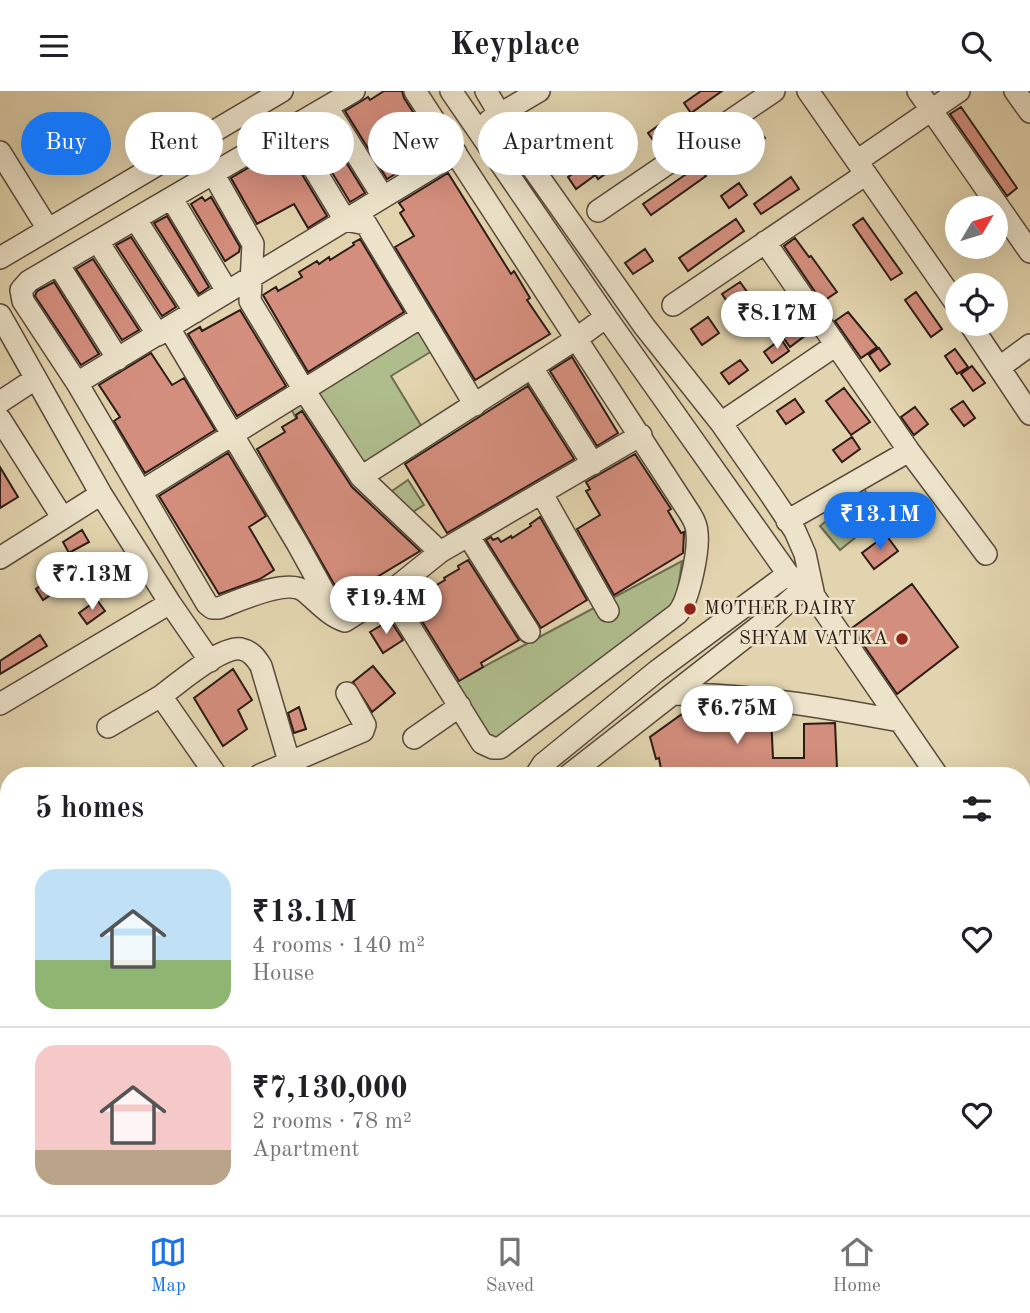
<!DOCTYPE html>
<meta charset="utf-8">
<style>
body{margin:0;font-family:"Old Standard TT",serif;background:#f6f6f6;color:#202124;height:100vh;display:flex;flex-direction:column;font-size:26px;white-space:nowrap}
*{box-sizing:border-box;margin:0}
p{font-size:23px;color:#757577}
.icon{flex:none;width:38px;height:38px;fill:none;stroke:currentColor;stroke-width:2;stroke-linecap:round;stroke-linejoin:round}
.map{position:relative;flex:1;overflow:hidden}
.side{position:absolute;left:0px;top:676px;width:1031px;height:450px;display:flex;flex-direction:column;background:#fff;border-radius:28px 28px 0 0;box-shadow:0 7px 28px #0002}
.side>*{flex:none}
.top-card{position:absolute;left:21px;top:21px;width:989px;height:63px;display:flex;gap:14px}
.needle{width:46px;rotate:52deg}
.controls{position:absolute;left:945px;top:105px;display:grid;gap:14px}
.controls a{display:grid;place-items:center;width:63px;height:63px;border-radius:50%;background:#fff;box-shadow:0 7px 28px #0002;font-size:35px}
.price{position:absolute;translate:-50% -60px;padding:0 16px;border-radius:24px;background:#fff;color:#222;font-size:23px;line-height:46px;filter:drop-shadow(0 2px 4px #0008)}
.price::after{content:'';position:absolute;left:50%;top:42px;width:21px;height:16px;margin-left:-10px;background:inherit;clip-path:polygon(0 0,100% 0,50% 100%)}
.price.current{background:#1a73e8;color:#fff}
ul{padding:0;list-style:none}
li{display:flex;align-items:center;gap:21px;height:175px;padding:0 35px}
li+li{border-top:2px solid #e0e0e0}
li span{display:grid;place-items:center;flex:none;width:196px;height:140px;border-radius:21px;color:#555}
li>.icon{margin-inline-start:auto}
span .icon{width:84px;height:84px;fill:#fffc;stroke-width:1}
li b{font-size:30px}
h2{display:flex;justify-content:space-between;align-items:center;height:84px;padding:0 35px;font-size:30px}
.pill{padding:0 24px;border-radius:32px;background:#fff;box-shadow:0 7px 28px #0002;font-size:24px;line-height:63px}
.pill.current{background:#1a73e8;color:#fff}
header{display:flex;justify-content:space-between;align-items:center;height:91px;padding:0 35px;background:#fff;font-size:32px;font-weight:800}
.dock{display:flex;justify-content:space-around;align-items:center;height:98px;border-top:2px solid #e0e0e0;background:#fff;font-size:19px;color:#757577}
.dock a{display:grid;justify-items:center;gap:4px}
.dock .current{color:#1a73e8}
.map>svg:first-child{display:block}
.green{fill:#afbd8d;stroke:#6e6c52;stroke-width:2}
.building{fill:#d48e7d;stroke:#2c1c16;stroke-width:2}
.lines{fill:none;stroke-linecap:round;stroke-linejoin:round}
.minor-casing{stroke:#5a4a3c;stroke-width:24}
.minor{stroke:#ece3ca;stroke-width:21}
.poi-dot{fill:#8f2418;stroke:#ece3ca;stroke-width:2.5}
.labels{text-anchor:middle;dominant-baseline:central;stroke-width:5;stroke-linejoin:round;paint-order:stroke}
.poi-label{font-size:19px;fill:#2c1c16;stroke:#ece3ca;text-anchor:start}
</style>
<header><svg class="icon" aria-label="menu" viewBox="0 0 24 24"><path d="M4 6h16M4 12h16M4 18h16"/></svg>Keyplace<svg class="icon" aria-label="search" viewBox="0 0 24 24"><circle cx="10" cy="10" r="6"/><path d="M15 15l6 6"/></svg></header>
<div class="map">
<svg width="1030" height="1124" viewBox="0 0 1030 1124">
<rect width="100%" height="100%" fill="#e2d4ae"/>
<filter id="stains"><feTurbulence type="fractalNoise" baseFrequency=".00286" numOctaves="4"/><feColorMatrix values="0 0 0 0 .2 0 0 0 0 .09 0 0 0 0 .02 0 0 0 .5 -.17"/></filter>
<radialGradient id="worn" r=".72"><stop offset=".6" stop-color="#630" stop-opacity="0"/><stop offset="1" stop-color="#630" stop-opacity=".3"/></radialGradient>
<!-- green -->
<path class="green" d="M414,240L430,245L437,257L391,285L425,341L361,386L319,315L297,329L289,314Z
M408,389L424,414L408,424L392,400Z
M864,398L883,424L840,459L820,435Z
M682,470L676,514L501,649L485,645L455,591Z"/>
<!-- building -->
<path class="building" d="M384,0H402L404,7L437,58L387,88L345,20L368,6L370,9Z
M701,0H722L691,22L684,12Z
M961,16L1017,97L1007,105L950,23Z
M666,29L676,43L658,56L648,42Z
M323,34L365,102L350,111L308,42Z
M755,34L765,47L728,72L719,60Z
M626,53L633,63L598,88L590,76Z
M285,55L327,125L308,137L294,113L257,133L231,87Z
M715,59L722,69L705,81L698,71Z
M586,74L594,85L576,98L568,86Z
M698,75L706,85L651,124L643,113Z
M448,82L511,183L514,180L530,207L527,209L550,243L475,289L395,156L414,145L400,122L404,119L399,112Z
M791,86L799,98L761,123L754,113Z
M739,92L747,104L729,117L721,105Z
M202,106L205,110L211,106L240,156L239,161L225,170L191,113Z
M167,125L209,196L199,203L154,132Z
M863,127L902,182L891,189L853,134Z
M736,128L744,140L688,180L679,167Z
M131,146L176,216L162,225L116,154Z
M795,147L809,166L811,165L837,201L822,211L784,155Z
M360,148L404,221L308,281L263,204L276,196L278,200L302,186L299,181L317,170L319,173L329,166L330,169L354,154L353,152Z
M645,158L653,170L633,183L625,172Z
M93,168L139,239L122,249L76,178Z
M54,191L99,263L81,274L35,205L37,200Z
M740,191L748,202L730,215L722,203Z
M916,201L942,238L931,246L905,209Z
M240,219L286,295L237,325L188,243L200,236L202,240Z
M848,221L877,256L861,267L835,230Z
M708,226L719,242L702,254L691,238Z
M798,233L806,244L790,256L782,245Z
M781,248L789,260L772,272L764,261Z
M879,257L890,273L880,280L869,264Z
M955,258L968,276L957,283L945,265Z
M151,262L172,294L184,287L215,339L145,382L114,330L120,326L99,294Z
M572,266L618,342L597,355L550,280Z
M740,269L748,279L729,293L721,282Z
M972,275L985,292L973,300L961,283Z
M528,295L574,368L447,442L405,373Z
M844,297L870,331L851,344L826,310Z
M795,308L804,321L786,333L777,320Z
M963,310L975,327L964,335L951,318Z
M915,316L928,333L914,344L901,326Z
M302,320L352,396L420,460L342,507L257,358L285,341L282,336L297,327L296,324Z
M852,346L860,358L842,371L833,359Z
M228,362L266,425L249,436L274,479L260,488L219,503L159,405Z
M635,363L671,418L668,420L681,442L684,441L683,462L614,504L577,438L600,424L586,400L590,398L586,391Z
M0,376L18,406L0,417Z
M540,426L587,509L541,537L486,449L491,446L493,449L498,447L501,451L511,445L512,447L531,435L530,433Z
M82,439L89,451L69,462L63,451Z
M886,444L898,460L874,478L862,462Z
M468,469L519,549L481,572L483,576L459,590L407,506L421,497L424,501L445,489L444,487L459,478L458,475Z
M54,485L62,496L43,509L36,498Z
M912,493L958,556L897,603L852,537Z
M97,509L105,520L87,533L79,522Z
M390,529L403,549L383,562L370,541Z
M40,544L47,555L0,583V570Z
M373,575L395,602L372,621L353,591Z
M233,578L252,609L238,619L247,638L223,655L194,607Z
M299,616L306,638L294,642L288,622Z
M714,619L771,625L773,667H804V633L835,632L837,677L801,680V684H662L659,667L656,668L650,646L682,623Z"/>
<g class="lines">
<!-- minor casing -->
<g class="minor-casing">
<path id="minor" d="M354,0L29,190L21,199L23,210L77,292L207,513L212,517H219C238,510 287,487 304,500C317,510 329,525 345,530L389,502L482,652L493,657H500L677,523C689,511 699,459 697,442C697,434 693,427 689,421L415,0
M451,0L606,226L788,483L814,505L937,684
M486,0L529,72L644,235L721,332L771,404L795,440L805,463L814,505
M808,0L957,214
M918,0L1030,161
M1015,0L1030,21
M327,16L383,106
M490,29L539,0
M290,38L345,129L366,133L475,314
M0,61L48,138
M857,70L959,0
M214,84L253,153L250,210L304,299L361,386L576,248L606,226
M172,108L227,200
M598,120L774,0
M136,129L195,221
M98,151L158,244
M765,151L909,360L986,463
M0,167L282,0
M58,173L118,268
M673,214L866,83
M0,224L101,403L170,512L0,613
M970,233L1030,323
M169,237L297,452L334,519
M1000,276L1030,254
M532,277L593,373
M77,292L456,62
M0,311L35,288
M0,328L62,426
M721,332L836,254
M361,386L440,461
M142,400L421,226
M542,403L608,520
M787,430L909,360
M469,446L529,541
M0,467L101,403
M389,502L440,461L641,344
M170,512L210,570
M673,603C750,603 825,616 900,630
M108,636L161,605
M414,647L460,615
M216,684L161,605C178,593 220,555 241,558C251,560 256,567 261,575L293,684
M260,684L363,640L365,634L347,602
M536,684L543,673L657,580L788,483
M569,684L771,526L804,497
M1022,771L1030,765
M1022,811L1030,823
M0,915H9
M0,941L9,940
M74,1116V1124
M104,1116L110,1124
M219,1116L224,1124
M323,1116L329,1124
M579,1116L582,1124
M862,1116L863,1124
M1020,1116L1029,1124
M531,1124L542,1116"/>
</g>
<!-- minor -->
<use href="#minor" class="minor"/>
</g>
<!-- markers -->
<g class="poi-dot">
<circle cx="690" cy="518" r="7"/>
<circle cx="902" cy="548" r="7"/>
</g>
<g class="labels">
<!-- poi labels -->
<g class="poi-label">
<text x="704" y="518">MOTHER DAIRY</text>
<text x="888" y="548" text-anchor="end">SHYAM VATIKA</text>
</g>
</g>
<rect width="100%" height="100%" filter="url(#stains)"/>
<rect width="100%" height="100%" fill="url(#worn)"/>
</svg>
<div class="controls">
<a><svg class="needle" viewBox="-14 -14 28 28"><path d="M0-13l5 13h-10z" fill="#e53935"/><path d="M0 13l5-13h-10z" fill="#757577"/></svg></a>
<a><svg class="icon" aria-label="locate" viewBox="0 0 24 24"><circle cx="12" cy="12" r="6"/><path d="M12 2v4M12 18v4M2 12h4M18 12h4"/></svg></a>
</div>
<b class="price" style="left:777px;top:260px">₹8.17M</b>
<b class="price current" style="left:880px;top:461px">₹13.1M</b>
<b class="price" style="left:92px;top:521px">₹7.13M</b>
<b class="price" style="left:386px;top:545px">₹19.4M</b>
<b class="price" style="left:737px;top:655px">₹6.75M</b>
<div class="top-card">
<a class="pill current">Buy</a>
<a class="pill">Rent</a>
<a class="pill">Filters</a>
<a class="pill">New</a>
<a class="pill">Apartment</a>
<a class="pill">House</a>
</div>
<section class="side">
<h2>5 homes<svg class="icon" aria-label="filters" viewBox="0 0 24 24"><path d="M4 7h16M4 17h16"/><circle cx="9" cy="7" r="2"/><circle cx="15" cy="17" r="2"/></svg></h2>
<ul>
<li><span style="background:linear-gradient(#bfe0f5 65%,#8fb573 0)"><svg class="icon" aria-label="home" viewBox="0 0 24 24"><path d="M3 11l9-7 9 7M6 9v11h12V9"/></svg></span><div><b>₹13.1M</b><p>4 rooms · 140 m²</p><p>House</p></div><svg class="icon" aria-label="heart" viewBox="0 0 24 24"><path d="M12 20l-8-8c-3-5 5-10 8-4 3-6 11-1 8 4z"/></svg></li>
<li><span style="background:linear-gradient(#f6c9c9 75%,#b9a48a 0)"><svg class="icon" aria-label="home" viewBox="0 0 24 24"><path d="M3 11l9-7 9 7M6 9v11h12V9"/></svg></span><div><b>₹7,130,000</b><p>2 rooms · 78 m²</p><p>Apartment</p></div><svg class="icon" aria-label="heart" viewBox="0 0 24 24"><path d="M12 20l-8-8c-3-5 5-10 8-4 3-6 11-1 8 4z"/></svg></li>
</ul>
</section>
</div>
<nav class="dock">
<a class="current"><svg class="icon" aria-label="map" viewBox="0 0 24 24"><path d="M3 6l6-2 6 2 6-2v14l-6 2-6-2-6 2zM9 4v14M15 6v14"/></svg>Map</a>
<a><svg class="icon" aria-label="saved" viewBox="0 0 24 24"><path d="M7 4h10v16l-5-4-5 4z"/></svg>Saved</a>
<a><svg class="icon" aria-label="home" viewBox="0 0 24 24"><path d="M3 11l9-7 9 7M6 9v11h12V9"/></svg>Home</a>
</nav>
